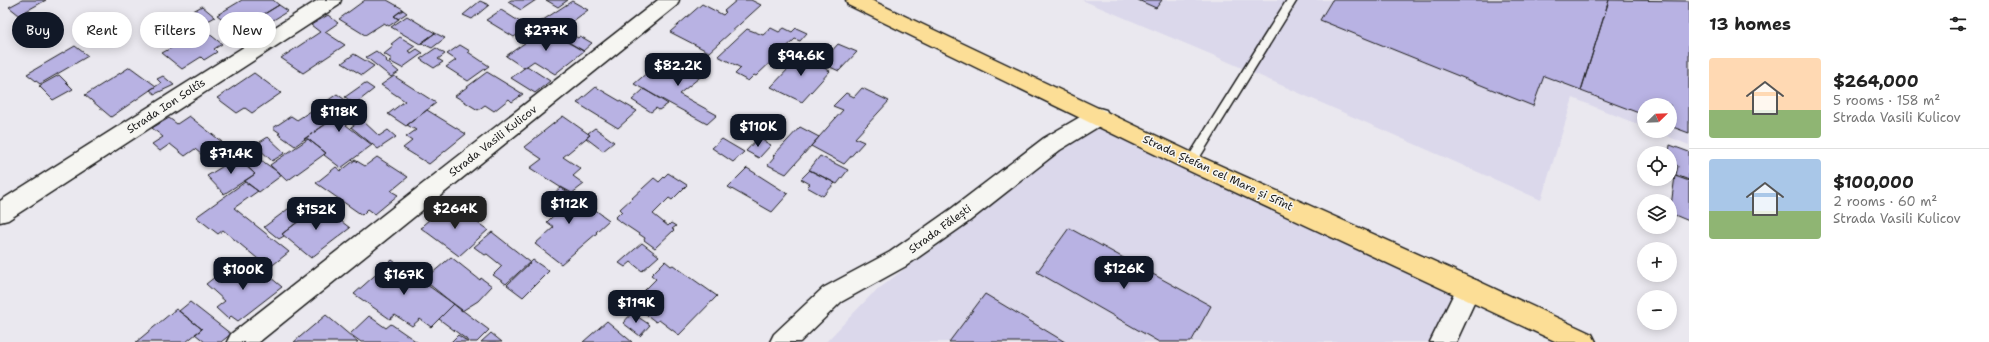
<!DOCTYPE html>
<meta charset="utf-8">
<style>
body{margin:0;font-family:"Shantell Sans",sans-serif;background:#f2f2f2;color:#222;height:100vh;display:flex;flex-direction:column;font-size:15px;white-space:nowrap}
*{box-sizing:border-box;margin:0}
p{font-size:13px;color:#767676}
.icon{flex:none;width:22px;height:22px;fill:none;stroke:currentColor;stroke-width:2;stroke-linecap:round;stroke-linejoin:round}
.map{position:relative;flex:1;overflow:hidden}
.side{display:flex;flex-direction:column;background:#fff;width:300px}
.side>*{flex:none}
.hud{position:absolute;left:12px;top:12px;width:380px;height:36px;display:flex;gap:8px}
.needle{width:26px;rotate:67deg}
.fabs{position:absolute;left:1637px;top:98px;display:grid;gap:8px}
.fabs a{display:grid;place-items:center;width:40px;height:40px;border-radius:50%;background:#fff;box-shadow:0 2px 10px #0003;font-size:20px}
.price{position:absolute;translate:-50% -34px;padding:0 9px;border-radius:8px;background:#111827;color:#fff;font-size:13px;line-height:26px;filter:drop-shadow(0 1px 2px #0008)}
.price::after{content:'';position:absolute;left:50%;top:24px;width:12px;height:9px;margin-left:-6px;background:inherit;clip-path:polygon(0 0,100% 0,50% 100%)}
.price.current{background:#222;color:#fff}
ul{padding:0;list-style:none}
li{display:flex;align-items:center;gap:12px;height:100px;padding:0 20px}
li+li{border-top:1px solid #e0e0e0}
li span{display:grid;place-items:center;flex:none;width:112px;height:80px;border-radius:4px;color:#555}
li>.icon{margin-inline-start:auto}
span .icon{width:48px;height:48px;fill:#fffc;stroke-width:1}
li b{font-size:17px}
h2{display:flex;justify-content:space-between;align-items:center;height:48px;padding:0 20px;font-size:17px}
.chip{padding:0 14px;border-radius:18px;background:#fff;box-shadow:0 2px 10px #0003;font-size:14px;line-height:36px}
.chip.current{background:#111827;color:#fff}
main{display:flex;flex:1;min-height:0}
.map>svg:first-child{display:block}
.built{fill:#dbd8eb}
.building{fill:#b8b2e3;stroke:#1c1c1c}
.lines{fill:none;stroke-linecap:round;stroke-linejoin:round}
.service-casing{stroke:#1c1c1c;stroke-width:3}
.minor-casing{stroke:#1c1c1c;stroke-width:3}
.primary-casing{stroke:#1c1c1c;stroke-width:3}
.service{fill:#f6f6f2;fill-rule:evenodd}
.minor{fill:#f6f6f2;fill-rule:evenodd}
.primary{fill:#fcde96;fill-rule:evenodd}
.labels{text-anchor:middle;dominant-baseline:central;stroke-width:3;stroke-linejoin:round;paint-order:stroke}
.street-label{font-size:11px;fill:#1c1c1c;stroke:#f6f6f2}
</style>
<main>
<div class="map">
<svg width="1689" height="342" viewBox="0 0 1689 342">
<rect width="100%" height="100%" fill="#eae8ef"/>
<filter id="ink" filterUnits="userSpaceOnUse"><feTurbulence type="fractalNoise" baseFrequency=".025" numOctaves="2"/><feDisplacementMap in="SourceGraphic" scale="8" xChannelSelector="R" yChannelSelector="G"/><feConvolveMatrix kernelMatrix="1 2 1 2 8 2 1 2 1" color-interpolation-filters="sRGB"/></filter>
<g filter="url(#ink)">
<!-- built -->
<path class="built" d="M1082,0H1689V145L1654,131H1670V105H1644V127L1573,98L1541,200L1215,56Z
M1099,116L1469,288L1445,342H826L871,295Z"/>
<!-- building -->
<path class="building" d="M22,0H46L19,15L9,7Z
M242,0H273L279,5L248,24L250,25L240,32L217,15Z
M365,0H387L403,9L394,16L399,19L389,26L384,23L365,35L339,19Z
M511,0H536L521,10L508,2Z
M546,0H568L558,7Z
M737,0H751L761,5L709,52L670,32L702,4L723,15L726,12L724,11Z
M1138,0H1162L1156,8Z
M1332,0H1609L1581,90L1544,76L1533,106L1320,20Z
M1609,0L1689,1V133L1670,126V105H1644V115L1581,91Z
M480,1L489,5L472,19L463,15Z
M572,1L588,10L558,32L547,24L542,27L537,24Z
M279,5L288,11L257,30L248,24Z
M202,6L215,17L201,25L188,14Z
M403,10L407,13L398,19L394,16Z
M501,10L528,27L514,37L486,20Z
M328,15L338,23L325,32L345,45L303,73L281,58L320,32L311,25Z
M407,16L435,33L420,44L391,27Z
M192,26L199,31L203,29L222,44L214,49L217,52L204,60L201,57L182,69L162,53L180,43L174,38Z
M771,28L779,32L784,28L792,32L796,28L807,33L800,41L795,39L756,76L754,75L748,81L735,74L741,68L718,56L747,29L763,35Z
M545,29L584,51L555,74L534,61L524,68L506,56Z
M564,30L578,38L580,36L592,43L583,51L557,36Z
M435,33L445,38L432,48L421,43Z
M400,37L415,46L408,51L411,53L417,49L423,53L402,68L389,61L392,59L384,54L394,46L391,44Z
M838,44L857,52L839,71L821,63Z
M460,45L470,51L468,52L489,66L468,81L446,67L456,60L447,54Z
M75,46L88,56L40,84L27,74Z
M436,48L445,54L438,59L443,62L434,68L420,59Z
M376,51L387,60L386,61L399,72L391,77L366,57Z
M804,52L822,60L818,65L830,71L802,102L771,87L791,66L789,65Z
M354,54L374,66L362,75L342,63Z
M691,54L701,59L695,64L702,67L698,70L704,74L679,94L717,115L707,124L634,84L648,72L656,77L663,72L666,74L674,67L671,65L679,58L683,61Z
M527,66L550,81L535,93L511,78Z
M130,67L156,86L111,117L85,95Z
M487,72L523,94L512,102L509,99L494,111L485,105L478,110L455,96Z
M254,73L281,93L252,113L245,108L237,113L217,98Z
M59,75L73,89L53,100L39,86Z
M163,76L174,85L155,94L150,90L161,83L157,79Z
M394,76L436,103L406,126L388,114L405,101L381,85Z
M365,83L374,89L355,104L345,97Z
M596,87L637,111L618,128L577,103Z
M862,88L889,101L855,138L864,142L844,164L811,146L843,110L833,106L846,93L854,97Z
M644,89L668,104L659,110L656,108L651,112L632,100Z
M337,94L352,105L349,107L354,111L349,115L355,119L346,125L372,145L341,168L324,155L326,153L308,139H304L332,120L317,108Z
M427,110L466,134L429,164L403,148L412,141L406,137L416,130L407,125Z
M311,111L327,123L295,146L278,134L280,133L273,128L291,116L297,120Z
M189,116L222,142L202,155L195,149L185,156L170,144L160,151L152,144L163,137L152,128L169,118L177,124Z
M563,116L590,135L563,157L581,169L573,176L584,184L571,194L530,168L542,159L524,147Z
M362,120L379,136L388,130L396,137L378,149L351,127Z
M800,127L819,137L786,174L768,165L775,157L773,156Z
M595,128L614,142L603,151L586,138L590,135L588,133Z
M268,137L285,153L272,161L255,145Z
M758,138L771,145L759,158L746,151Z
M308,139L326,153L287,181L270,165Z
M722,139L744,152L733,162L712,148Z
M1670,145L1689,152V180L1676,175L1678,166L1670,162L1669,153Z
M820,156L848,170L837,184L809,170Z
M238,157L255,174L224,194L207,176Z
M377,157L408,177L391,191L398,195L375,214L368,209L362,215L316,183L336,167L341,171L355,160L365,166Z
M258,158L282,175L259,192L245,181L255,174L246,166Z
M747,168L788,194L772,212L728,187Z
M810,170L835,183L823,196L807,187L810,184L801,179Z
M668,173L687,185L672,200L669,198L653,214L668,226L671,223L676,226L672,229L674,230L655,248L644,240L645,238L615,218L622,211L620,209L654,178L659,182Z
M1675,176L1689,181V221L1670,213Z
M245,182L258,191L234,208L289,252L269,268L223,230L218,234L196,217Z
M561,187L572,193L609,220L596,232L597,233L561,264L535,244L554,227L547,222L554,215L542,206L544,204L543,203Z
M320,205L350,228L311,258L282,234Z
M292,206L305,216L282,234L284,236L279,239L264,227Z
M454,206L488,230L459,256L421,228L424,226L423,225L437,213L441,216Z
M1069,228L1211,306L1191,342H1159L1037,272Z
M492,232L530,262L506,284L493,275L502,266L487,254L485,255L474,247Z
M642,243L659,256L642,271L631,262L625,267L619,263Z
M451,257L480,280L481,278L492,286L478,301L462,311L424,280Z
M392,260L454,304L431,327L420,319L412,326L395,315L390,319L354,294Z
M533,260L549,271L523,297L507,285Z
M665,261L671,266L673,265L717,296L679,335L659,320L656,322L639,309L649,300L641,294L656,279L651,275Z
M252,262L282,287L238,321L231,316L228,319L216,308L225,301L206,284L225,269L233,277Z
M985,294L1065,342H949Z
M190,302L231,334L221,342H205L195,334L202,329L179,311Z
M454,304L489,330L477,342H470L439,319Z
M176,309L202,329L186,342H136Z
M632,313L650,325L640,336L623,323Z
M326,315L358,342H294Z
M369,316L386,328L391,324L417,342H361L350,334Z
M607,321L632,342H583Z
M491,333L502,342H481Z
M458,335L468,342H451Z"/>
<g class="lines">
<!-- service casing -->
<g class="service-casing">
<path id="service" d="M1287,0H1297L1195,165H1187L1185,162L1187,159Z"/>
</g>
<!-- minor casing -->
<g class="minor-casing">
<path id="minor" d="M318,0H341L339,5L8,220L0,222V201Z
M658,0H679L677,5L259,342H227L231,334Z
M1099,108L1106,110L1109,116L1106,122L1060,150L967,223L906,266L841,302L800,342H770L774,334L823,288L890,252L951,209L1044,138L1092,110Z
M1469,278L1478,281L1481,288L1456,342H1430L1460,281Z"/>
</g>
<!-- primary casing -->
<g class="primary-casing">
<path id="primary" d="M846,0H871L1199,156L1478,281L1592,334L1596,342H1557L1183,168L848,5Z"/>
</g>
<!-- service -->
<use href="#service" class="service"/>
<!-- minor -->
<use href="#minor" class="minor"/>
<!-- primary -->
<use href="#primary" class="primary"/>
</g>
</g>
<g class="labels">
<!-- street labels -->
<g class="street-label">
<text transform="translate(166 106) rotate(-33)">Strada Ion Soltîs</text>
<text transform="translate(493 141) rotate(-38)">Strada Vasili Kulicov</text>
<text transform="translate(1218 173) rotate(25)">Strada Ștefan cel Mare și Sfînt</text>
<text transform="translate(940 229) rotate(-36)">Strada Fălești</text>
</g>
</g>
</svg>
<div class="fabs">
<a><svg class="needle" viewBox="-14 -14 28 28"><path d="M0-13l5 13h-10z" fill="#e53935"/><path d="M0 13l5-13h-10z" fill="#767676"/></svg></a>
<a><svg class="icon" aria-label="locate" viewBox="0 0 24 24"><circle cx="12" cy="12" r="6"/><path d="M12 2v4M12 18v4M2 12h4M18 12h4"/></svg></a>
<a><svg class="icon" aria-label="layers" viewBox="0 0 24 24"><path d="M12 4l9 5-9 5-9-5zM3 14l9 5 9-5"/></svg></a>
<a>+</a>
<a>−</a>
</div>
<b class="price" style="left:546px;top:52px">$277K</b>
<b class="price" style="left:801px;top:77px">$94.6K</b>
<b class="price" style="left:678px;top:87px">$82.2K</b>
<b class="price" style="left:339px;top:133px">$118K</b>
<b class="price" style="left:758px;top:148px">$110K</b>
<b class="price" style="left:231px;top:175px">$71.4K</b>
<b class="price" style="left:569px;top:225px">$112K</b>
<b class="price current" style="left:455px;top:230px">$264K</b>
<b class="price" style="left:316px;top:231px">$152K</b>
<b class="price" style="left:1124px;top:290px">$126K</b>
<b class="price" style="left:243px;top:291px">$100K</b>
<b class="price" style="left:404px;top:296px">$167K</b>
<b class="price" style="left:636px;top:324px">$119K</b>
<div class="hud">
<a class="chip current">Buy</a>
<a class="chip">Rent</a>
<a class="chip">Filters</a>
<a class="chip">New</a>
</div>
</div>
<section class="side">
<h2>13 homes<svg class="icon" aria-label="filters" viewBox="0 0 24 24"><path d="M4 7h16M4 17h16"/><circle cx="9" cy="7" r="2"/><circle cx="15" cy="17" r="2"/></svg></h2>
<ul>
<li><span style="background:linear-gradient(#ffd9b3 65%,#8fb573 0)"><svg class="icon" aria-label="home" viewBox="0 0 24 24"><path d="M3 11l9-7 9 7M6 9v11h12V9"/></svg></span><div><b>$264,000</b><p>5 rooms · 158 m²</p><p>Strada Vasili Kulicov</p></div></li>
<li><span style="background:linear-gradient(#a9c7e8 65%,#8fb573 0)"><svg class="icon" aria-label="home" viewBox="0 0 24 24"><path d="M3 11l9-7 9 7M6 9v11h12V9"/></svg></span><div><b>$100,000</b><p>2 rooms · 60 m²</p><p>Strada Vasili Kulicov</p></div></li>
</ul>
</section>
</main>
